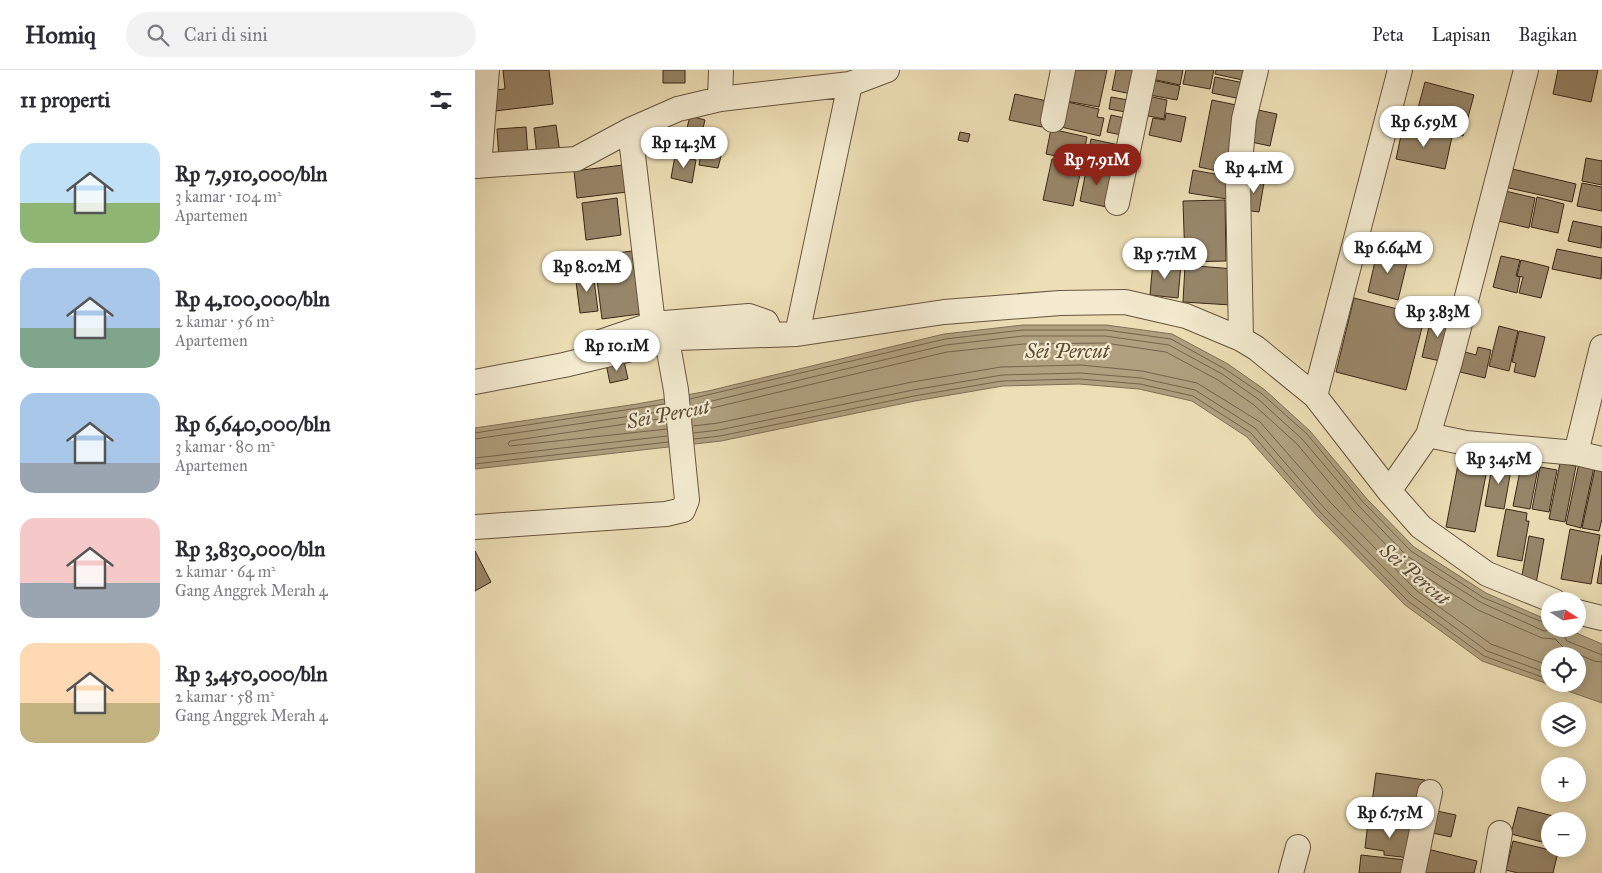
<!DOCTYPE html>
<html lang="id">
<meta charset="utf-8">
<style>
body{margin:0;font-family:"IM FELL Great Primer",serif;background:#f2f2f3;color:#2b2b33;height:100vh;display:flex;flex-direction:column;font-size:19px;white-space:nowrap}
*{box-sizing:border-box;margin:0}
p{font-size:16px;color:#7c7c81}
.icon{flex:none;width:28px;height:28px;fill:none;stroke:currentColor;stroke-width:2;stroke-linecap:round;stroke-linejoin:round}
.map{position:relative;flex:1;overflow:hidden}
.sheet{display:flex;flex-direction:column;background:#fff;width:475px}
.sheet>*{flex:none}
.needle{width:32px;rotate:102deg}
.tools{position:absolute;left:1066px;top:522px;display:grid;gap:10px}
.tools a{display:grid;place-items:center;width:45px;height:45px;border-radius:50%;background:#fff;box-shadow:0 2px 12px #0003;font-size:25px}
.price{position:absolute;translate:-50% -42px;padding:0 11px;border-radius:18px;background:#fff;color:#222;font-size:16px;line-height:32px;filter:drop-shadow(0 1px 2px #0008)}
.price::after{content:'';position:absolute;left:50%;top:30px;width:15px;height:11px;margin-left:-8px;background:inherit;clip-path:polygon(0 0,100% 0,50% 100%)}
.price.current{background:#8f2418;color:#fff}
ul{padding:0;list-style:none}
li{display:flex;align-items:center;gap:15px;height:125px;padding:0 20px}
li span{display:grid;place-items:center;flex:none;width:140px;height:100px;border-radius:15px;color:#555}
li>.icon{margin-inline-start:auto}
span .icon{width:60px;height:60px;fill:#fffc;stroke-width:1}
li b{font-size:21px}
h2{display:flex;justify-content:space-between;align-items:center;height:60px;padding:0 20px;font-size:21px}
header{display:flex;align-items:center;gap:30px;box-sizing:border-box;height:70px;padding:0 25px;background:#fff;border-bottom:1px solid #e1e1e2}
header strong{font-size:24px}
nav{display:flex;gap:28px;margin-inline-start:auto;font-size:18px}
.search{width:350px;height:45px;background:#f2f2f3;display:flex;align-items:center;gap:12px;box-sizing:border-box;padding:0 18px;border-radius:28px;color:#7c7c81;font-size:19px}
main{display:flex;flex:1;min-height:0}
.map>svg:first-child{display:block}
.water{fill:#afa07f;stroke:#807055;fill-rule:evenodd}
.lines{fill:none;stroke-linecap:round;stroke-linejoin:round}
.shore{stroke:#74644b;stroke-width:1}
.building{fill:#978669;stroke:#3a2717}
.street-casing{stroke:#66553e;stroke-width:26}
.street{stroke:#f3eacf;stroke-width:24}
.labels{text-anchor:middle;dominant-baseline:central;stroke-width:4.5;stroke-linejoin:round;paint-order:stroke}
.water-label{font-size:20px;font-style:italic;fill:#5d4b36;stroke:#f3eacf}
</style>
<header>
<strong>Homiq</strong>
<div class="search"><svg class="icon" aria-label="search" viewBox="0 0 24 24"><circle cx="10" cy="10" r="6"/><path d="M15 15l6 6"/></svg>Cari di sini</div>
<nav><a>Peta</a><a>Lapisan</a><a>Bagikan</a></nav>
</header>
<main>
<section class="sheet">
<h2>11 properti<svg class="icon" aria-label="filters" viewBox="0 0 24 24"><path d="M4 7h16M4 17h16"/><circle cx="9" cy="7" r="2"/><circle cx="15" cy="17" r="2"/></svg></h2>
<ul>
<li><span style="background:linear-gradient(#bfe0f5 60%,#8fb573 0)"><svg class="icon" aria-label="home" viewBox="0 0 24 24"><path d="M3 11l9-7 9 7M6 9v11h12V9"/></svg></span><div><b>Rp 7,910,000/bln</b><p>3 kamar · 104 m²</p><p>Apartemen</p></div></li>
<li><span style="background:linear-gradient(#a9c7e8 60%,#7fa58c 0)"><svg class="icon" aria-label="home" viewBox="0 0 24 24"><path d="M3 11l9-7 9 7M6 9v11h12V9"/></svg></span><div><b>Rp 4,100,000/bln</b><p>2 kamar · 56 m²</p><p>Apartemen</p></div></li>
<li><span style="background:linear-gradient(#a9c7e8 70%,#9aa5b1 0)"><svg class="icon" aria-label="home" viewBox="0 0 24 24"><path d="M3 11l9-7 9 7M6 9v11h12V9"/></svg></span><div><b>Rp 6,640,000/bln</b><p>3 kamar · 80 m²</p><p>Apartemen</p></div></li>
<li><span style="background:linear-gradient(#f6c9c9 65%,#9aa5b1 0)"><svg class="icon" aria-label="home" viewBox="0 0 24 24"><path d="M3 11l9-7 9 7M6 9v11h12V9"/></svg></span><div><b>Rp 3,830,000/bln</b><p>2 kamar · 64 m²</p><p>Gang Anggrek Merah 4</p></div></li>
<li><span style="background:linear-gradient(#ffd9b3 60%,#c2b280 0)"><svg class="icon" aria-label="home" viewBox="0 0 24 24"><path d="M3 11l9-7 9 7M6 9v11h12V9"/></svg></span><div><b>Rp 3,450,000/bln</b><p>2 kamar · 58 m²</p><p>Gang Anggrek Merah 4</p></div></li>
</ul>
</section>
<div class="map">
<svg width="1127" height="803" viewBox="0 0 1127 803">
<rect width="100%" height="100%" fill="#ecdeb5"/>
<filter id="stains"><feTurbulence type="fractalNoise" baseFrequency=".004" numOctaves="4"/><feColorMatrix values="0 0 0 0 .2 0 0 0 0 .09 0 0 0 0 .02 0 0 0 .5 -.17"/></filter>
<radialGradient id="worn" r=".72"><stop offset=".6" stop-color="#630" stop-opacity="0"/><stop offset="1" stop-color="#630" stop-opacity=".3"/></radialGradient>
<!-- water -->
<path class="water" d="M548,255H631L697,264L753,294L790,320L835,361L892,429L939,477L1011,523L1075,551V559H1092L1127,574V633L1007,591L930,535L842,446L772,367L717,331L664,319L604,314L528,316L440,331L246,371L0,399V358L162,334L233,321L469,264ZM1075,586H1102V614H1075Z"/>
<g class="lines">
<!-- shore -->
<path class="shore" d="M215,329L470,269L548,260H631L696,269L750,299L787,324L832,364L888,432L936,481L1009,528L1075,555
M216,336L471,275L548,266H630L694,275L747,304L783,329L827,369L884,436L932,486L1007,533L1069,561L1082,559
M216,343L472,282L549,274L630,273L691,282L743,310L779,335L822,374L878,441L928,492L1003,540L1067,568L1080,569L1089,578L1119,591L1127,592
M191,348L35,371L33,374L35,376L192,359
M218,356L243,353L437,312L526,297L606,295L667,301L722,313L785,352L856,433L942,521L1016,574L1075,596
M0,363L189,334
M218,363L244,360L438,320L527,305L605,303L666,308L720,320L780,358L850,439L937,526L1012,581L1075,604
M0,369L190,341
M219,369L245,366L439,326L527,311L605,309L665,314L718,326L776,363L846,443L933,531L1009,586L1075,610
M0,388L192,366
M0,394L193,372
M1085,559L1092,571L1127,585"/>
</g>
<!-- building -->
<path class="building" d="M28,0H74L78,34L20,41L17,20L30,19Z
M188,0H210V13H188Z
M597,0H632L624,37L591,31Z
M641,0H666L661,25L637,20Z
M674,0H708L705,15L672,8Z
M711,0H739L735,19L708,14Z
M741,0H774L772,11L740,4Z
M1083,0H1123L1116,32L1078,24Z
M740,7L769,13L766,29L737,23Z
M672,9L705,16L702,30L669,24Z
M950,12L999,25L988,66L939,53Z
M540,24L572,31L567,57L534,50Z
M667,25L692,30L689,49L663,44Z
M636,27L659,31L656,43L634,39Z
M737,30L766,36L753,103L724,97Z
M592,32L624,39L622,47L629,48L625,66L586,57Z
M783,40L802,44L795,76L776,72Z
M691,43L711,47L706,72L674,65L678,48L690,50Z
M636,45L654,49L651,66L632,62Z
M215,46L230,50L221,86L206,82Z
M81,55L85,83L62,86L59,58Z
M928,56L977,67L970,99L921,89Z
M51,57L53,88L24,90L22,59Z
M576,59L612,67L607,91L571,84Z
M485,62L495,64L493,72L483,70Z
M616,69L644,75L639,98L612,91Z
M226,82L246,86L243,98L224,95Z
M200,86L221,90L217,113L196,108Z
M1111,88L1127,91V115L1107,111Z
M577,89L607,95L598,136L568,130Z
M148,95L152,122L102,128L99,101Z
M612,96L639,101L631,137L605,131Z
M1029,97L1101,114L1097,132L1025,116Z
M718,100L756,107L752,129L714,123Z
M775,105L790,107L784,142L769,140Z
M1107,113L1127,117V141L1102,136Z
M1026,120L1060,128L1054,158L1019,150Z
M1062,127L1089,134L1083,163L1056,157Z
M142,128L146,165L111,170L107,133Z
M750,130L751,191L710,192L708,131Z
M1098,151L1127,157L1126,178L1093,171Z
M903,178L934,185L923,230L893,222Z
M1082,179L1127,188L1126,209L1077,199Z
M157,181L165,244L127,249L119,186Z
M1026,186L1045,190L1041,206L1045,207L1042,223L1018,217Z
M1046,190L1074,197L1066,228L1044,223L1048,207L1042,206Z
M678,191L706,194L703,228L675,225Z
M710,195L759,199L756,235L708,232Z
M118,202L123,241L105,243L100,204Z
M879,228L950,246L931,320L861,302Z
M957,244L980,249L970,292L947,287Z
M1024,256L1043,261L1034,301L1014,296Z
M1044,261L1070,267L1060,307L1039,302L1041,293L1037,292Z
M1003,277L1016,280L1010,308L985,302L990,282L1001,285Z
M149,291L153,309L135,313L131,294Z
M985,384L1014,389L1000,462L971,457Z
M1018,391L1037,394L1029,439L1010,436Z
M1047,391L1064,394L1055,439L1038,436Z
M1085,393L1101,396L1090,452L1074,449Z
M1104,393L1119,397L1106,458L1091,454Z
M1121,394L1127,396V449L1124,461L1107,458Z
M1065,397L1082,400L1074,442L1057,439Z
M1031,439L1052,443L1051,451H1054L1047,491L1022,486Z
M1095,459L1125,465L1116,514L1086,509Z
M1054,466L1069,469L1061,514L1046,511Z
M0,481L16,512L0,521Z
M1127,485V514L1122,513Z
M901,703L950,710L945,746L933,744L932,752L895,747Z
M1043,737L1094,750V751H1075V774L1036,764Z
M957,740L981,745L976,767L953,762Z
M893,752L938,756L935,788L909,785V781L890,778Z
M1038,771L1083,782L1078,803H1043L1031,800Z
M952,779L1002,791L999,803H946Z
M886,785L931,790L930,803H884Z"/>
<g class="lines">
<!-- street casing -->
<g class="street-casing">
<path id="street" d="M245,29L246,0
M578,50L588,0
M155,60L178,254
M0,96L101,89L155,60L203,39L245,29L375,14L412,0
M4,96L12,0
M642,133L670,0
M322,264L375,14
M766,269L763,114L769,49L781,0
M116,275L178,254L274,246L291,252L297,265
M0,312L89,295L202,268L322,264L469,242L585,233L650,232L711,246L766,269L781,278L840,326L914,421L946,457L1012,504L1079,531
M840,326L925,0
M953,365L991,373L1101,383L1127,389
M1101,383L1127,277
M914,421L953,365L975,292L1051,0
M0,457L191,444L208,440L212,430L201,320L192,270
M1102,542L1127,548
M816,803L823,777
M938,803L955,722
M1018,803L1025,763"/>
</g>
<!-- street -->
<use href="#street" class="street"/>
</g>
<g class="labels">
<!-- water labels -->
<g class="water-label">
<text x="592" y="281">Sei Percut</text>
<text transform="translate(193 344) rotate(-11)">Sei Percut</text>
<text transform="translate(940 504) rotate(40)">Sei Percut</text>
</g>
</g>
<rect width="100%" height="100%" filter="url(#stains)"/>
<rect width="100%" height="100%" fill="url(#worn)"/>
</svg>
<div class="tools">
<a><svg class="needle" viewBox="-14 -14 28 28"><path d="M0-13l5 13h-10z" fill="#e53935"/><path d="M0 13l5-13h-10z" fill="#7c7c81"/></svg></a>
<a><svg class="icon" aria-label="locate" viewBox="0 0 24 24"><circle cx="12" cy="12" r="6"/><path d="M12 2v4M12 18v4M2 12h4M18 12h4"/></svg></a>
<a><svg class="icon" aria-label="layers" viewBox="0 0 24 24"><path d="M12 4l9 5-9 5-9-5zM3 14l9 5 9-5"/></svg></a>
<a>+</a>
<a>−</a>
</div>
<b class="price" style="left:949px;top:78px">Rp 6.59M</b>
<b class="price" style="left:209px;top:99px">Rp 14.3M</b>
<b class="price current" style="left:622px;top:116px">Rp 7.91M</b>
<b class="price" style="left:779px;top:124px">Rp 4.1M</b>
<b class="price" style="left:913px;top:204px">Rp 6.64M</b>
<b class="price" style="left:690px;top:210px">Rp 5.71M</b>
<b class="price" style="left:112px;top:223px">Rp 8.02M</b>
<b class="price" style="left:963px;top:268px">Rp 3.83M</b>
<b class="price" style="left:142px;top:302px">Rp 10.1M</b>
<b class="price" style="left:1024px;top:415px">Rp 3.45M</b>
<b class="price" style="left:915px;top:769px">Rp 6.75M</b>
</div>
</main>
